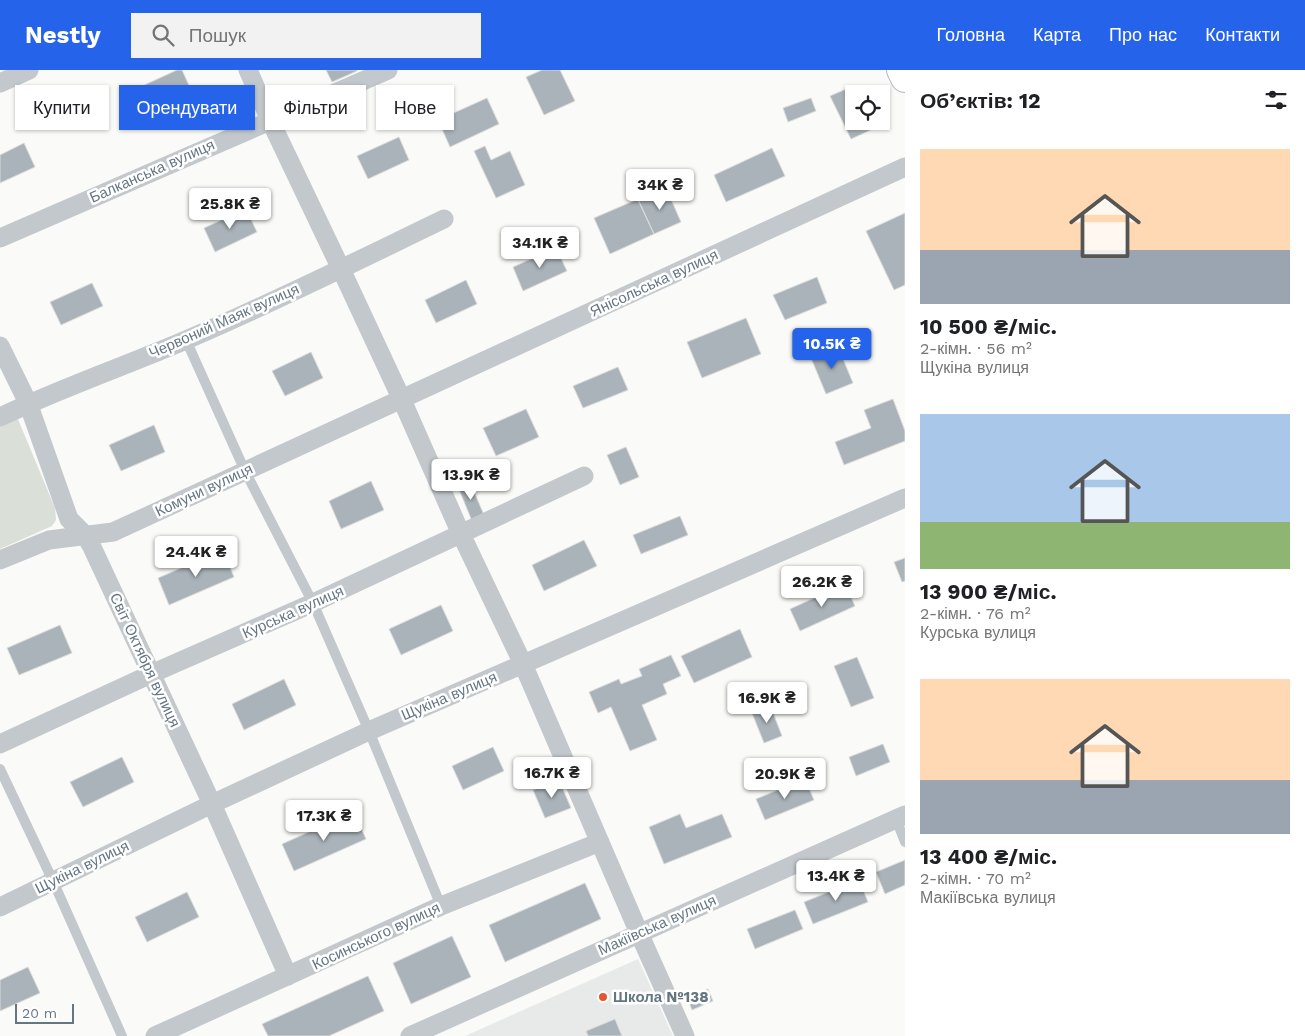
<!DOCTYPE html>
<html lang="uk">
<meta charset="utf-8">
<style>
body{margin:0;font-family:"Work Sans",sans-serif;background:#f2f2f2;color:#202124;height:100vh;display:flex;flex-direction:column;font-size:19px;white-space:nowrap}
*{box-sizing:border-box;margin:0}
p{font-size:16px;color:#757577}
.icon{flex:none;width:28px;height:28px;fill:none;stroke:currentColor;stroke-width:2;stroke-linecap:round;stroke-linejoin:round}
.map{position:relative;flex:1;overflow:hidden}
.drawer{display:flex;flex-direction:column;background:#fff;width:400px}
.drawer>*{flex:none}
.top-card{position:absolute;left:15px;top:15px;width:475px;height:45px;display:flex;gap:10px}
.fabs{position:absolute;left:845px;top:15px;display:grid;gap:10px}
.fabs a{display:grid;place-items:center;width:45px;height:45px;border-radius:0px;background:#fff;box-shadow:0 1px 4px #0004;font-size:25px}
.scale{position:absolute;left:15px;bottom:12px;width:59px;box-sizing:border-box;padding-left:5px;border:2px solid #657683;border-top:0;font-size:14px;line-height:18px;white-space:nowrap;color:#657683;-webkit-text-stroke:4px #fff;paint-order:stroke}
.price{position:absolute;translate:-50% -42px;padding:0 11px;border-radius:5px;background:#fff;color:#222;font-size:16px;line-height:32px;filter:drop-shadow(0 1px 2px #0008)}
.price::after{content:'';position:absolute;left:50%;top:30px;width:15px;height:11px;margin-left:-8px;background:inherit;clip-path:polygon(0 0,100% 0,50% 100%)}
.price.selected{background:#2563eb;color:#fff}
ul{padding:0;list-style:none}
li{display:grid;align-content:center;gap:10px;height:265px;padding:0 15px}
li span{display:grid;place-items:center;height:155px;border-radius:0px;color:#555}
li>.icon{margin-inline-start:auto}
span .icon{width:90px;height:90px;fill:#fffc;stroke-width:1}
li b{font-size:21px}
h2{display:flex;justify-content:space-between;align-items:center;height:60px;padding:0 15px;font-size:21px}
.chip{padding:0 18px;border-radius:0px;background:#fff;box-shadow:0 1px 4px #0004;font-size:18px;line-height:45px}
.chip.selected{background:#2563eb;color:#fff}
header{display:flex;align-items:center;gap:30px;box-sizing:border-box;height:70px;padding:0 25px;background:#2563eb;color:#fff}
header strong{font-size:24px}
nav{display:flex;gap:28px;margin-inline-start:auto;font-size:18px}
.search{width:350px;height:45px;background:#f2f2f2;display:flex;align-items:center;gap:12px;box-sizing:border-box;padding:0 18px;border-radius:0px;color:#757577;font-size:19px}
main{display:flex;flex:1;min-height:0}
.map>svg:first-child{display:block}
.built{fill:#e8e9e9}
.green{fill:#dadfd7}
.building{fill:#aab3b9;stroke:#dcdcda}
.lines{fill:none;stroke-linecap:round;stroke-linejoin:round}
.secondary-casing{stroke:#b3babf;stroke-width:30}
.lane{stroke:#c3c8cc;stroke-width:10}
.street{stroke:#c3c8cc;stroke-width:19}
.secondary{stroke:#fff;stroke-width:28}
.poi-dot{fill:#e4572e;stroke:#fff;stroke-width:2}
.labels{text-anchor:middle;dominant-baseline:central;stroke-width:5;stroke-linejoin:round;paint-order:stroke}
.street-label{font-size:15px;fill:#657683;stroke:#fff}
.poi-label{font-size:15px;font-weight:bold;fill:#657683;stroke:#fff;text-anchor:start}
</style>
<header>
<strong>Nestly</strong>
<div class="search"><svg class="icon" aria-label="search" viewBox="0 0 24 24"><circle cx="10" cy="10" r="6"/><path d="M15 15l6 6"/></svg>Пошук</div>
<nav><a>Головна</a><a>Карта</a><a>Про нас</a><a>Контакти</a></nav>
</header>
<main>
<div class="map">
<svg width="905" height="966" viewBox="0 0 905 966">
<rect width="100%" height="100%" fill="#fafaf8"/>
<!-- built -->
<path class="built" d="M638,889L673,966H465Z"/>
<!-- green -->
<path class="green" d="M17,347L55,438L56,450L52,456L0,479V355Z"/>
<!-- building -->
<path class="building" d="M177,0H182L192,22L151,41L140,17Z
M326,0H357V1L332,12Z
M542,0H560L575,31L544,45L526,7Z
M853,16L857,24H854V51H870L873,59L851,69L830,26Z
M487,28L499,54L450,77L438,50Z
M811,28L816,41L788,52L783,38Z
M399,67L409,90L368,109L357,86Z
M24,73L35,97L0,113V85Z
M485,76L491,90L510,81L525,115L496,128L474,81Z
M772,78L785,106L726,132L714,105Z
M666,118L681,152L654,164L638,130Z
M638,129L654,164L610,184L594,148Z
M246,139L257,162L215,182L204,158Z
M905,143V215L894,220L866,161Z
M556,178L567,201L523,221L513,197Z
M817,207L827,233L785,250L773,225Z
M466,210L477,234L436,253L425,230Z
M92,213L103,236L61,255L50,232Z
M746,248L761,284L702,308L687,272Z
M838,277L853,313L826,324L811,288Z
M311,282L323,308L285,326L272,301Z
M618,297L628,320L583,338L573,316Z
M893,329L905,361V371L844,395L835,372L871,358L864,340Z
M526,339L539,367L496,386L483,358Z
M154,355L165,382L121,401L109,375Z
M626,377L639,407L620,415L607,385Z
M371,411L384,440L341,459L329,431Z
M470,412L484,445L472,451L458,417Z
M680,446L688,465L641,484L633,465Z
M584,470L597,496L544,521L532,495Z
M223,480L234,507L169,535L158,508Z
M905,488V511L902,512L894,492Z
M845,514L855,536L800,561L790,539Z
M441,535L453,561L401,585L389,559Z
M60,555L72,583L19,605L7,578Z
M740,559L752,587L694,613L681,586Z
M671,585L681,606L663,614L667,624L642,635L657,670L630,681L611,637L598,643L589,622L619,609L621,614L642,606L639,599Z
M857,587L874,628L851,637L834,596Z
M284,609L296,635L244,660L232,634Z
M770,635L782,666L764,673L752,643Z
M883,674L890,692L856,706L849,687Z
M493,677L504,701L463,720L452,696Z
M122,687L134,712L83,737L70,712Z
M805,709L814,730L765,750L756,729Z
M559,710L571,738L545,748L533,720Z
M354,742L366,769L294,801L282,774Z
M680,744L686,758L722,744L732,767L664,794L649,757Z
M905,790V815L885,824L876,802Z
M859,810L868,832L813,854L804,832Z
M585,813L601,849L505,892L489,855Z
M187,822L199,847L147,872L135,847Z
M795,840L803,859L755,879L747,859Z
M452,866L471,907L411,934L393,893Z
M28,897L40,923L0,941V910Z
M368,906L384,941L329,966H268L262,954Z
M708,919L713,931L692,940L687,927Z
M615,949L622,966H588L586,961Z"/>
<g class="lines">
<!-- secondary casing -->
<g class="secondary-casing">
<path id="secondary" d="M901,0L905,8"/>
</g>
<!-- lane -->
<path class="lane" d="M186,270L245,401L313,533L369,661L441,836
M0,699L53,811L122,966
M896,749L905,772"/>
<!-- street -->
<path class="street" d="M248,0L270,50L341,199L402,330L461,464L523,594L639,863L685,966
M0,13L29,0
M0,168L388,0
M0,276L28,333L69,449L85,465L91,475L212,734L288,906
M0,347C61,318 125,296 186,270C273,233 359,190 444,149
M0,490L49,470L113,462L905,97
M0,674L151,604L313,533L584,406
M0,837L212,734L369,661L905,428
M155,966L441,836L600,772
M410,966L905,745"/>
<!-- secondary -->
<use href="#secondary" class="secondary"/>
</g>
<!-- markers -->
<circle class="poi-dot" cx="603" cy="927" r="5"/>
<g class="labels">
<!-- street labels -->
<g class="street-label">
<text transform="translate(152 101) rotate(-24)">Балканська вулиця</text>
<text transform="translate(654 213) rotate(-25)">Янісольська вулиця</text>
<text transform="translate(224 251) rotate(-24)">Червоний Маяк вулиця</text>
<text transform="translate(204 420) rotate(-25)">Комуни вулиця</text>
<text transform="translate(293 542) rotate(-24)">Курська вулиця</text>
<text transform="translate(145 590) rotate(65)">Світ Октября вулиця</text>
<text transform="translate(449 626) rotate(-23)">Щукіна вулиця</text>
<text transform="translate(82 797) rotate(-26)">Щукіна вулиця</text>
<text transform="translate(657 855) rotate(-24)">Макіївська вулиця</text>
<text transform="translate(376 866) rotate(-25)">Косинського вулиця</text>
</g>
<!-- poi labels -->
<g class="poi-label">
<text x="613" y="927">Школа №138</text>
</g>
</g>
</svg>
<div class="fabs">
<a><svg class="icon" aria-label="locate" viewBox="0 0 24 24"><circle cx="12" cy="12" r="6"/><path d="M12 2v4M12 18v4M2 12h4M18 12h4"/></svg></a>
</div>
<div class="scale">20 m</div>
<b class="price" style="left:660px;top:141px">34K ₴</b>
<b class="price" style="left:230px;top:160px">25.8K ₴</b>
<b class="price" style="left:540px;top:199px">34.1K ₴</b>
<b class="price selected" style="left:832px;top:300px">10.5K ₴</b>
<b class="price" style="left:471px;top:431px">13.9K ₴</b>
<b class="price" style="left:196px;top:508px">24.4K ₴</b>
<b class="price" style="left:822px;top:538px">26.2K ₴</b>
<b class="price" style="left:767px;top:654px">16.9K ₴</b>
<b class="price" style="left:552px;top:729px">16.7K ₴</b>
<b class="price" style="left:785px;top:730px">20.9K ₴</b>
<b class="price" style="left:324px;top:772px">17.3K ₴</b>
<b class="price" style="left:836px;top:832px">13.4K ₴</b>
<div class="top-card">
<a class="chip">Купити</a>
<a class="chip selected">Орендувати</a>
<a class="chip">Фільтри</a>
<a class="chip">Нове</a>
</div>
</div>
<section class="drawer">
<h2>Об’єктів: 12<svg class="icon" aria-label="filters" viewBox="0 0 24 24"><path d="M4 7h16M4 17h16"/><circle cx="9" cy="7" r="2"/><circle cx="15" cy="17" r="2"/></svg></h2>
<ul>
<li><span style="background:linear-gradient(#ffd9b3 65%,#9aa5b1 0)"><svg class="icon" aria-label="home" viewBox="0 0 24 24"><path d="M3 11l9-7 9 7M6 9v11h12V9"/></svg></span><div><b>10 500 ₴/міс.</b><p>2-кімн. · 56 m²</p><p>Щукіна вулиця</p></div></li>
<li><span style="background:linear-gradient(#a9c7e8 70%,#8fb573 0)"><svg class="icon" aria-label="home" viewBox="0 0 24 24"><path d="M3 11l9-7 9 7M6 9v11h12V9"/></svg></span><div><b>13 900 ₴/міс.</b><p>2-кімн. · 76 m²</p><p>Курська вулиця</p></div></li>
<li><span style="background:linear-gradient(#ffd9b3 65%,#9aa5b1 0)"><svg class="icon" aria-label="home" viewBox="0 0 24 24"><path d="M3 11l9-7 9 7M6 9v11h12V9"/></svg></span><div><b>13 400 ₴/міс.</b><p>2-кімн. · 70 m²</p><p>Макіївська вулиця</p></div></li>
</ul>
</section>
</main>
